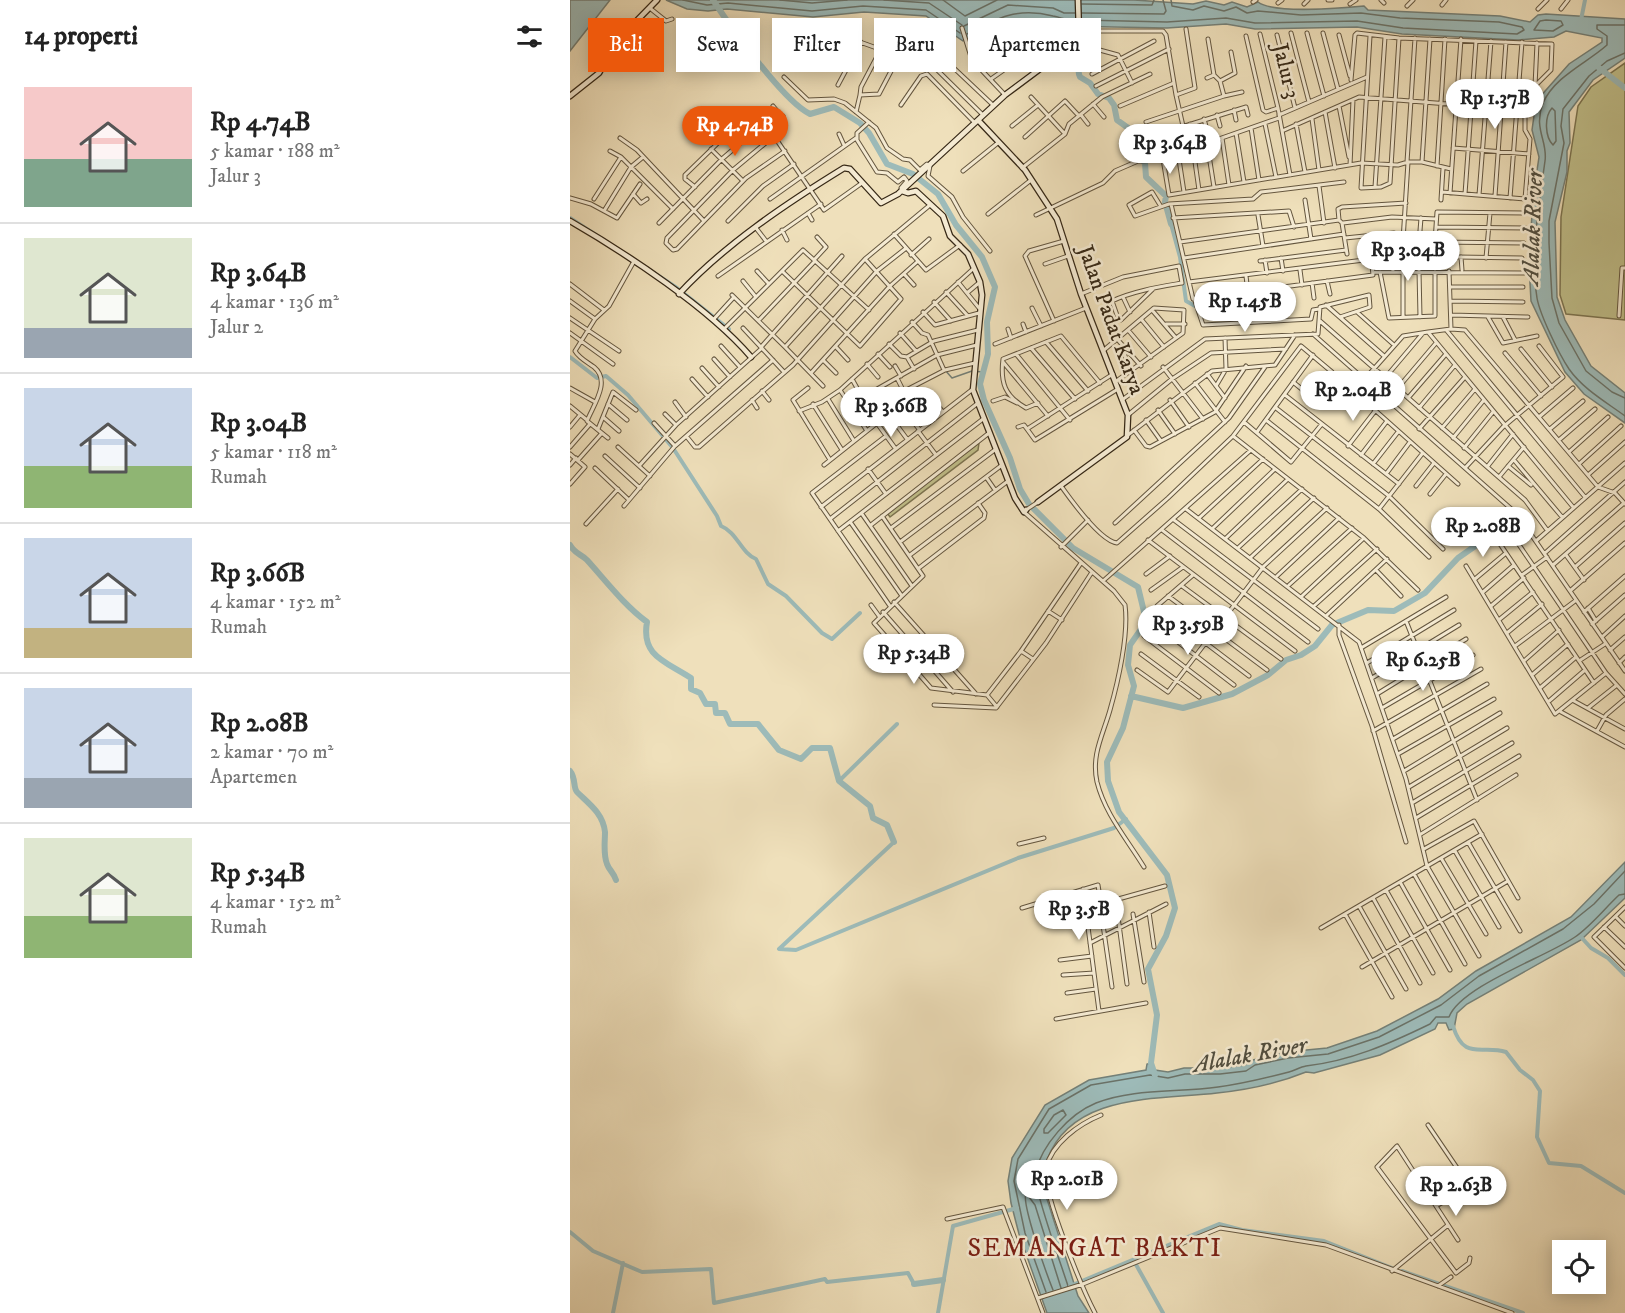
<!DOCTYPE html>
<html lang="id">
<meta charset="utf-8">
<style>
body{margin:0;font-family:"IM FELL DW Pica",serif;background:#f2f2f2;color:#222;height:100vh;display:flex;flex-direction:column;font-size:22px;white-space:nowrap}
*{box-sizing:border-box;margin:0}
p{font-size:20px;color:#767676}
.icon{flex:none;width:33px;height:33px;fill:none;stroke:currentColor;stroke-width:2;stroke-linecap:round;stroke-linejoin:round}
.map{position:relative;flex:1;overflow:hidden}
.side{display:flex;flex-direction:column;background:#fff;width:570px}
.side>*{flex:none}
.guide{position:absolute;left:18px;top:18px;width:570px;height:54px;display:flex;gap:12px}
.controls{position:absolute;left:982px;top:1240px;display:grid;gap:12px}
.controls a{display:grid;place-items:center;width:54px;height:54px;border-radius:0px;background:#fff;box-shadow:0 3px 15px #0003;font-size:30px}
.price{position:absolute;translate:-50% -51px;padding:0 14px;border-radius:21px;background:#fff;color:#222;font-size:20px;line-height:39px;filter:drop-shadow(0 2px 3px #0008)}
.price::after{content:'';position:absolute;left:50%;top:36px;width:18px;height:14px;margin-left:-9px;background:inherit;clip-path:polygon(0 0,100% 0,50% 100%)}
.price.active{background:#ea580c;color:#fff}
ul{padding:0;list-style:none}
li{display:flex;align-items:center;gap:18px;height:150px;padding:0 24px}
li+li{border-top:2px solid #e0e0e0}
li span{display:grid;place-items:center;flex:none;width:168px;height:120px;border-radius:0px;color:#555}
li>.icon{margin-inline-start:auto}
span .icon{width:72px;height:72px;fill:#fffc;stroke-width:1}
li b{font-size:26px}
h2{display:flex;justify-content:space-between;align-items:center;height:72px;padding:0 24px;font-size:26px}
.pill{padding:0 21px;border-radius:0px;background:#fff;box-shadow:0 3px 15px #0003;font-size:21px;line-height:54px}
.pill.active{background:#ea580c;color:#fff}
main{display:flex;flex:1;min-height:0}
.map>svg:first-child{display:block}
.green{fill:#c1c08b;stroke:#7c7450;stroke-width:1.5}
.water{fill:#9dbbb9;stroke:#748078;stroke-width:1.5}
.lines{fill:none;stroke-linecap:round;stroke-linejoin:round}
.shore{stroke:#6a7268;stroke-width:1.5}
.stream{stroke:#748078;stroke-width:1.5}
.canal{stroke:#9dbbb9;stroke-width:4}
.river{stroke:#9dbbb9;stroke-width:6}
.street-casing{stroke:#64563f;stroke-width:5}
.secondary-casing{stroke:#362816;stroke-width:7}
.street{stroke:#f5ebd3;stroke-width:3}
.secondary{stroke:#f5ebd3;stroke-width:4.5}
.secondary-bridge-casing{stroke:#362816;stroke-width:7;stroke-linecap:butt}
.secondary-bridge{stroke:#f5ebd3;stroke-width:4.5}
.labels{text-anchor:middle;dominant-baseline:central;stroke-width:5;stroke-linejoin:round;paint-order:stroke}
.street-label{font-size:22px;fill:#362816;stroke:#f5ebd3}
.water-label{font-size:24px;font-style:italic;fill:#504d3f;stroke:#f5ebd3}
.quarter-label{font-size:26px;letter-spacing:1.5px;fill:#7a1f14;stroke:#f5ebd3}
</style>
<main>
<section class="side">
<h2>14 properti<svg class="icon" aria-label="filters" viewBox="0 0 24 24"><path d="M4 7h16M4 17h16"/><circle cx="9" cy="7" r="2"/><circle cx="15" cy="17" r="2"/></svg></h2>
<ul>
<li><span style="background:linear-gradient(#f6c9c9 60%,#7fa58c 0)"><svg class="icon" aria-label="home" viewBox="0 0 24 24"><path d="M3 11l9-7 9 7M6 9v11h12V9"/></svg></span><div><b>Rp 4.74B</b><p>5 kamar · 188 m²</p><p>Jalur 3</p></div></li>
<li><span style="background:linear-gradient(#dfe7d0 75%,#9aa5b1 0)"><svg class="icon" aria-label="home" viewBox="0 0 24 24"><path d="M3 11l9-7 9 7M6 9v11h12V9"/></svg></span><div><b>Rp 3.64B</b><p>4 kamar · 136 m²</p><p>Jalur 2</p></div></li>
<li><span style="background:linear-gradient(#c9d6e8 65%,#8fb573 0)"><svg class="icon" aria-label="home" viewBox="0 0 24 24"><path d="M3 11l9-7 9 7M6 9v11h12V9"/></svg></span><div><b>Rp 3.04B</b><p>5 kamar · 118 m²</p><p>Rumah</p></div></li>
<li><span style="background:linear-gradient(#c9d6e8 75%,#c2b280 0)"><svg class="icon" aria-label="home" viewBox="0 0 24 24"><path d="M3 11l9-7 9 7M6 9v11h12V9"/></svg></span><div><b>Rp 3.66B</b><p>4 kamar · 152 m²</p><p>Rumah</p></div></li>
<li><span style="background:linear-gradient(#c9d6e8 75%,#9aa5b1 0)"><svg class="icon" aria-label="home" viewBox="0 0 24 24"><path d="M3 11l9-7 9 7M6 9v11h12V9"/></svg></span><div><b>Rp 2.08B</b><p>2 kamar · 70 m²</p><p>Apartemen</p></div></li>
<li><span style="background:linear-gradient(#dfe7d0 65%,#8fb573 0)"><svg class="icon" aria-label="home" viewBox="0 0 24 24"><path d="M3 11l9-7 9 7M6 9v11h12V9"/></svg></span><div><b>Rp 5.34B</b><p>4 kamar · 152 m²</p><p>Rumah</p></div></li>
</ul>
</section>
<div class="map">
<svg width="1055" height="1313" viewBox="0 0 1055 1313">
<rect width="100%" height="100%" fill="#efe0bb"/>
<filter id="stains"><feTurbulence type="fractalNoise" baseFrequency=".00333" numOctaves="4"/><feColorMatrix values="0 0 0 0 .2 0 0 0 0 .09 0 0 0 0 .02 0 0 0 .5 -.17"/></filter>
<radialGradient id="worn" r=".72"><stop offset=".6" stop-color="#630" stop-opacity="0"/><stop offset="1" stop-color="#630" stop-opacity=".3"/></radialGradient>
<!-- green -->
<path class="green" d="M1055,63V320L996,314L990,295L991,217L1008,106L1021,87Z
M409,443L408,450L320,517L317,513Z"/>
<!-- water -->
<path class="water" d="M0,0H40L0,51Z
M96,0H564L623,4L636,1L654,5L662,2L677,7L688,2C703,14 773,8 794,6L798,10L930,16L960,22L968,15L976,14L1055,19V58L1023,80L999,112L1000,143L997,151V172L985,222L987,297L995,320L1021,366L1055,393V423L1014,394L995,372L961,301L959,264L963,197L969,157L962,130L965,109L969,98L999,64L1032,42V38L996,31L984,37L948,40L832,34L787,27L685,29L656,24L597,28L488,26L483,22L439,19L393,41L356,16L294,12L243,17L157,9L138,11L117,9Z
M1055,862V898L1011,940L897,1004L887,1013L884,1029L879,1030L876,1023H868L865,1029L810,1055L744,1073L736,1072C709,1083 676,1090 647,1093C589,1100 502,1092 477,1160C471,1175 468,1185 477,1199L508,1296L519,1313H477L449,1234L441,1203L438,1181L442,1158L475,1105L519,1080L576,1070L577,1064L581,1063L585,1070L598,1072L614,1068H649L675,1065L683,1060L716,1052L757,1048L807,1031L868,999L906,971L1001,917Z"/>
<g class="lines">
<!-- shore -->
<path class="shore" d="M113,0L137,5L158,3L242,11L293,6L356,10L390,33
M210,0L242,3L277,0
M314,0L359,3L392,25
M373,0L395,16L427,0
M512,4L582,5L584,0
M512,13L594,14L596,11L593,0
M512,20L597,22L656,18L685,23L787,21L833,28L947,34L954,30L952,27L929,22L830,18L791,13L731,15L688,11L677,13L666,7L654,11L634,6L623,10L602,6L601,0
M976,20L991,21L993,25L983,31L964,30L970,21Z
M1055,25H1027V29L1037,36V45C1017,63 985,76 973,103C963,129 978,141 975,161C969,205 960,254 967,298C970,315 989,354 999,369C1013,389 1036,402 1055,416
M394,26L438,5L483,8L494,13H505
M397,34C427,18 447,7 483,16C493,18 492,20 505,20
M1055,53L1037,61L1019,76L993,109L991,126L994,143L979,221V243L982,298L989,323L1016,371L1042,392L1055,398
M982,108L985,111L986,141L983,145C975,137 974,117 982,108Z
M493,1110L496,1115L478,1133H474V1129L484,1115Z
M498,1286C492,1267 462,1184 465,1173C472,1145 499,1114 526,1103C564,1088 608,1093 648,1087C671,1084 696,1078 719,1072C724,1071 730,1067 736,1066C780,1061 819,1044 860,1024L866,1017H879C891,986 976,957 1005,937C1021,926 1035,908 1049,895L1055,894
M483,1290C477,1275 451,1203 456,1193L465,1205L491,1288
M476,1292L455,1233L444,1181L448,1159L479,1109L521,1085L580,1075L598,1078L615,1074H650L676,1071L685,1065L718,1058L758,1054L809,1037L871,1005L909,976L993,929L1024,904L1055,871"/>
<!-- stream -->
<path class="stream" d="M375,370L382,378L402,371L413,372"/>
<!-- canal -->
<path class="canal" d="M1011,20L1015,0
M0,218L107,288L159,329
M601,224L610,257L616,301L627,307
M0,357L27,378L36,376L58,395L103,448L147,516L151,526C167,532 171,553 186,559L198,584L216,596L252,633L262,639L290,613
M269,781L327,724
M324,842L209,949L226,950L448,858L544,828L556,819
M1011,937L1021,948L1038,958L1055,975
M883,1026C894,1062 912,1044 936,1052L950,1070L963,1080L970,1091L967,1137L979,1163L1011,1166L1055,1193
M0,1232L23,1251L72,1272L141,1269L144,1303L255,1279L257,1282L338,1273L344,1284
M564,1261L593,1313
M832,1271L953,1313
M500,1286L649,1224L672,1230L754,1241L822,1268
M43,1313L53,1263
M368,1313L383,1226L447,1208"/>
<!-- river -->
<path class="river" d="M143,0C160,26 214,102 240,114L264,107L290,123L299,133L317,164L343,174L368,194L386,225L412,257L425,287L417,322L418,354L410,384L414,400L440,458L450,489L459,504L503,548L568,587L575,616L574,625L560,645L558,665L564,686L553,728L537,762L538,781L549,812L597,875L605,908L596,936L578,969L587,1015L581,1063L585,1075
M487,21C495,31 508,44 510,58C511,66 506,69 510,77L520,83L528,94L539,98L544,105L547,120L561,130L565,141L562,151L575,163L576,177L596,196L595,202L601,224
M1028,67L1055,88
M0,545C5,554 11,554 17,560C36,581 54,605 77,622C71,656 95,661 121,678V689L130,693L136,704H145L146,713H155L160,724H188L209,750L231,759L242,748H260L269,781L300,806L303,818L317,825L324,842
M561,696L613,708L662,694L698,675L716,660L731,655L745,646L762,625L798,610L824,611L855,593L888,558L941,521
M0,771C6,778 3,788 7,792C18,803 33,813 35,832C35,842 33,854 37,864C39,870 44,873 46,880
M344,1284L373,1280"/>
<!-- street casing -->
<g class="street-casing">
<path id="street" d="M758,0H762
M811,0L814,3
M683,2L686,0
M708,3L712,0
M734,4L738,0
M780,4L786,0
M872,5L876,0
M837,6L843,0
M81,9L96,21L102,19
M968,9L977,0
M991,9L998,0
M392,28L402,60L435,95
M228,29L276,37L329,56L336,55L351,37L423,105
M523,30L526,49L548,55L562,83
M721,33L739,102
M737,33L754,96
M753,33L768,89
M690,34L708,108L720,175
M707,35L725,108
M769,35L780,76
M676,36L693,110L696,112L708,108
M800,36L791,188L811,187L820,183L829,38
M638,39L644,75L650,81
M311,49L291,87L290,95L309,94L329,56
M499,49L508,45L518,31H593L596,35L606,95
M314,50L326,29
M341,51L356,59L413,115
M224,55L233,30
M409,67L471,26H475L484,34
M522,74L584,41
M214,77L238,100L264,99L275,103L306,128L317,148L333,159L340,160L350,170L357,164L360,166L358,176L382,197L393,217L420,251
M637,78L644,75
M421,79L488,32L494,34L506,29L518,31
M781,80L785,35L787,33L829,38L982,44L981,70L965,86L955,110V130L960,139L955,199L872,192
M268,85L291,42
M526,86L599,49
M965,86L967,43
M654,96L672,92
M461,97L495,134
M523,104L534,117
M331,105L351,76L357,74L405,123
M203,106L212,117
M550,106L604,83
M769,106L779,157
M664,110L666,120
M286,112L290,95
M755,112L765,168
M511,115L518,124
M647,115L650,126
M709,115L797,77
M634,119L637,130
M742,119L749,170
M299,122L287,133V140L307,172L317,173L328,182L334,177L337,181L331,188L332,191
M576,122L654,96L650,81L665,73L661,52
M620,124L624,134
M695,124L706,177
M726,124L735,172
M442,126L468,105
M613,126L606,95L625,88L616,29
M681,128L689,180
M199,129L213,116
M712,131L789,97L955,110
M593,133L596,150
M666,133L674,182
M269,134L274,145
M586,135L676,107L678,115
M204,136L163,170L97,238L96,243L103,250L107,249L176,178L215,151
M455,137L495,101L509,116
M50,138L67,150L134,221
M652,138L659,185
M637,143L644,187
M623,148L629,190
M883,148L959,154
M141,149L173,181
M40,151L51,157L103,209
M608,153L614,192
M593,159L599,195L791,163L828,165L838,162H852L881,169
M837,162L845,38
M852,162L860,39
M780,165L783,100
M867,166L875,39
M452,168L495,134L499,124L532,97L580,74
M393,171L429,142
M749,186L754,223
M125,187L115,179V175L150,141L183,114L204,136L254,210L292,183
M805,187L815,37
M880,193L891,39
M63,194L71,203L77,199
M895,194L906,41
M909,195L921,41
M925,196L936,42
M0,198L21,204L47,218L70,184
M940,198L952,42
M24,199L51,157
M200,199L286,138
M735,200L741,239
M871,200L873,168
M601,204L623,299L803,275L799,235
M590,205L582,192L559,205L565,216L599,204L683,199L691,192L774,182
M34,211L61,167L73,157
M238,213L242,220
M418,214L461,180
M466,215L533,183L545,171L568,161L589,160L709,118
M688,215L693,246
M603,218L719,211L724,227
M769,220L768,209L772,207L836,203
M158,221L193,186L224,164
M89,223L152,159L194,123
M773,223L822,217L866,219
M866,227L956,228
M186,228L196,241
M212,230L217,240
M324,234L356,270L390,245
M775,238L824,233
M610,242L769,220L772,223L777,254
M865,242L954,243
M341,255L359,239
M832,256L838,162
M848,256L851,218
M864,256L867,212L954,213
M891,257L892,270
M614,258L774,234
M711,258L713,271
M916,258L920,213
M244,260L256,247L247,237
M695,260L697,273
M690,261L776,250
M475,264L498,256
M730,270L732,285
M187,271L199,284
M212,271L290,346L331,299L295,259
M823,271L821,258L824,256L952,258
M833,271V317
M849,271L850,317
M879,271L881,329
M803,272L954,273
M810,272L819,318L865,316V272
M334,274L344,285
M148,276L251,204
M676,276L678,292
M173,281L186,297
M757,281L760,294
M388,282L409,308
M619,282L802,259
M742,283L744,298
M0,284L34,310
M880,287H953
M583,289L551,320L548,318L542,301C563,291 589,287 612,283L609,266
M376,292L398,316
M397,293L410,282
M511,294L553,277L609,266
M162,295L215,347L295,259L360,205
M553,297L560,312
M624,298L633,325L741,319L743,310L749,309
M0,301L25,319
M881,301L953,302
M364,302L381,321
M756,305L814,356
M462,308L471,326
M582,310L606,338
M353,312L365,325L409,313
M787,312L824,345
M881,315L958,317
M1049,316L1052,268H1055
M918,317L933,343L967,336
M933,317L945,340
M0,318L49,351
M571,319L594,347
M143,320L164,297
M189,320L245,261
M484,321L455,256L459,251L494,241
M750,321L955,500L977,530
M342,322L352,333L358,335L374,370
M453,324L456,332
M596,324H615
M173,328L214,372
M154,329L233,250L299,310
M438,329L441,338
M558,330L581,357
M877,331L1015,497
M858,332L881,329L895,330L1028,487L1045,493L1055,504
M0,333L43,364
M330,333L346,351
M743,334L947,514L1055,671
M548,340L571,366
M476,342L518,391
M319,344L331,356L337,357L364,341L408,330
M425,344L516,308
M151,346L170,367
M192,346L272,256
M215,347L253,386
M266,347L278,360
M552,347L561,373
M461,348L505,399
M951,349L982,387
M534,350L584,308L614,310L613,333L545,382
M935,353L971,396
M308,354L320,367
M446,354L500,420
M337,357L344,369
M144,359L160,377
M253,360L266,373
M433,362L478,416
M297,364L308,377
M325,366L331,376
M593,367L633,419
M132,368L149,387
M241,373L320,286L347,262
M637,374L655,398
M327,378L334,392
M815,378L853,333
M122,379L138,397
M282,379L292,397
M794,380L833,336L858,332L1003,507
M723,382L744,399
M625,383L655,422
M646,386L656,369L655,338
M0,388L25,402
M238,388L223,400L260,460
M827,389L866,343
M270,390L297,431
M192,391L199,400
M715,395L829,484
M838,398L876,354
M258,399L284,441
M182,400L187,408
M552,400L635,339L748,334L750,307L799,295L800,307L770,317
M600,400L619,427
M423,401L435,397L447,403
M105,402L116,417
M347,402L361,420
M468,403L456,408C435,396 430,383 433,359L491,336L530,383
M797,403L888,484
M38,404L57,420
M243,404L272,450
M279,405L367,355L407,345
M0,406L17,420
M706,408L819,496L873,549
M849,408L885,365
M334,410L349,429
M588,410L605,434
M229,411L252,402L270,390L404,268
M95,414L106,425
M558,415L602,379L641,353L716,349
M286,416L375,370L405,363
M320,416L337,439
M33,417L49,431
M969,417L1003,388
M576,420L591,441
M696,420L809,509L859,557
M674,422L721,462L751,425
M84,423L105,446L203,360
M307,423L325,448
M0,427L10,415
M448,427L454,425L457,429L543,374
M872,428L905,389
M28,429L43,392L66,410
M457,429L465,440L548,389
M849,429L895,377
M980,429L1013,401
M564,430L576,446L580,447L645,412L676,366
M348,431L366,455
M687,432L743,355
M558,435L642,371L705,365L725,335
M316,436L242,493L320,606
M663,436L794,538L848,590
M117,437L125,447H129L223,365L307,271L335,249
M38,438L17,421C24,404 41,381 24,367C17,362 9,358 5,351L25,319L39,306L63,263
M883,438L914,400
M989,440L1025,409
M778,446L805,411
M0,447L20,424
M48,447L80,476
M894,448L923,412
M999,452L1038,417
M0,454L15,467L0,484
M791,455L817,421
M35,456L70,488
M8,460L32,433
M944,460L992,517
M803,464L828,432
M1009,464L1051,426
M0,465L6,458
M254,465L307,423L358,396L362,397L372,411
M69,466L106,425L192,348
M938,466L961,485
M917,467L943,434
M25,468L59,500
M895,468L933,427L993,377L969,346
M298,469L316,494
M816,474L840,442
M1018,475L1055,442
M416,477L425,490
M929,477L954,447
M491,486C501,500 530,541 547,543L598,498L663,436L731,346L762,372
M846,486L864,463
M860,494L876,474
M54,506L105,446
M251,507L403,389
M616,509L789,642L836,779L857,866L909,956
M809,509L852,454
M456,510L468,502
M454,512L544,591L555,605C559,634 548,682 540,710C533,735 521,755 527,782C535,814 557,839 574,867
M292,514L342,586
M312,516L353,576L304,623L361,688L417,695L427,707
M629,518L693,459
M260,519L408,403
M604,520L748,629
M281,523L332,596
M545,523L659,418L695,367
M16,524L48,489
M301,525L419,433
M321,528L426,449
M643,528L705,469
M592,530L738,642
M939,530L1036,673L1055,694
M268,531L413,419
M656,538L718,479
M578,540L725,651
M966,541L1055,463
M330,542L432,465
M930,544L1024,683
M491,547L518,520
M669,547L732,489
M975,553L1055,482
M340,555L438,481
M996,555L1014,580
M681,557L744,498
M983,565L1054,503
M896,566L985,714L1036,673
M1005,567L1055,523
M349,568L414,518L415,513L408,503
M806,570L831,596
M576,574L600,556
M623,575L587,606L679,676
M952,575L977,557
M707,576L769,518
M905,579L936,553
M533,581L681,450
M719,585L782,528
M612,586L711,659
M581,590L613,567
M1000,591L1055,543
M913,592L944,565
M598,596L697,670
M732,596L794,538
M324,602L406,694
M301,605L309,616
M744,606L807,549
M921,606L954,578
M1018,608L1026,621
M478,611L492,620
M313,612L383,692
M1014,612L1055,576
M757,615L817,559
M930,619L963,592
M836,621L907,800
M582,622L664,685
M1022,624L1055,595
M769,625V635L802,726L836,842
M937,633L972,604
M574,636L649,693
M1032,637L1055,616
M945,646L1005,601
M791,648L876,597
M1040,650L1055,637
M451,651L463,659
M571,654L629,697
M954,661L989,630
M1009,661L1035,644
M359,662L369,652
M797,663L884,610
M1049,663L1055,657
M567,670L598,692L694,566L757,508
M962,675L998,644
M802,678L889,625
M970,688L1006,657
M807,694L896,639
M417,695L451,651L511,563
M1004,701L1055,729
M978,702L1015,670
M364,705L426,708L476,643L522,572
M812,708L903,655
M1018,708L1047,685
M991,712L1055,747
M803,731L911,669
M1027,731L1036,715L1055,699
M823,739L917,684
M828,754L924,699
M834,771L930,713
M839,787L937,728
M842,803L942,743
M846,818L949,756
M851,834L946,775
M898,842L950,931
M449,844L474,838
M854,849L904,821L948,898
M885,851L929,927
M871,858L916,934
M844,874L895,964
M830,882L880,970
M513,889L529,1011
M816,890L863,973
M803,898L850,983
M789,906L836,989
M1055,907L1024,937L1055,968
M452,908L528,885L531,904
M516,908L595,886
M579,912L584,947
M563,914L574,982
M775,914L822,997
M548,917L557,984
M1046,917L1055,926
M532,918L542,987
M1034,927L1055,947
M751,928L912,834
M520,943L596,904
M490,960L522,956
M792,967L938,881
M493,975L524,973
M497,993L526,989
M486,1019L576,1003
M858,1125L900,1187L866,1206
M377,1219L433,1207L473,1313
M888,1240L827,1146L807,1167L886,1273L899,1263L900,1258
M822,1271L878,1225
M868,1286L881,1277
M468,1298L513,1284L650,1228L756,1245L942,1313
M525,1313C513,1290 471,1190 476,1168C482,1143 509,1124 531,1115"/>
</g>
<!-- secondary casing -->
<g class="secondary-casing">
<path id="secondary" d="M0,96L29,73L46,42L87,0
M408,120L455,170L487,219L511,294L558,415L557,437L468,502
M332,191L338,193L346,191L373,216L380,236L398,254L410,282L412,295L403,390L445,498L454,512L456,510
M0,221C57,254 139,308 181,357
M109,294C154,245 217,203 274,168L280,169L311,203L328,194L435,95L502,45"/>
</g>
<!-- street -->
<use href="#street" class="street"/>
<!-- secondary -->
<use href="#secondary" class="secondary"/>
<!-- secondary-bridge casing -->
<g class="secondary-bridge-casing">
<path id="secondary-bridge" d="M502,45L509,33L508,0"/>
</g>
<!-- secondary-bridge -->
<use href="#secondary-bridge" class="secondary-bridge"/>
</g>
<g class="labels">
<!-- street labels -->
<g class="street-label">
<text transform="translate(716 71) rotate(76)">Jalur 3</text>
<text transform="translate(541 320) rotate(70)">Jalan Padat Karya</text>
</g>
<!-- water labels -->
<g class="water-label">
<text transform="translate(963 227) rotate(-88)">Alalak River</text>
<text transform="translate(680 1055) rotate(-10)">Alalak River</text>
</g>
<!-- quarter labels -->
<g class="quarter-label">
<text x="525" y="1248">SEMANGAT BAKTI</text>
</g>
</g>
<rect width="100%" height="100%" filter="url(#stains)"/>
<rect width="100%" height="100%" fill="url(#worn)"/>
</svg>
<div class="controls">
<a><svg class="icon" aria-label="locate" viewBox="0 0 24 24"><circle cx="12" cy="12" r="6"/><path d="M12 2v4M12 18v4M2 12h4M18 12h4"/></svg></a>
</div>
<b class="price" style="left:925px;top:130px">Rp 1.37B</b>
<b class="price active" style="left:165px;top:157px">Rp 4.74B</b>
<b class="price" style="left:600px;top:175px">Rp 3.64B</b>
<b class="price" style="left:838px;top:282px">Rp 3.04B</b>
<b class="price" style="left:675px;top:333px">Rp 1.45B</b>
<b class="price" style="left:783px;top:422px">Rp 2.04B</b>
<b class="price" style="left:321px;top:438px">Rp 3.66B</b>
<b class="price" style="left:913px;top:558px">Rp 2.08B</b>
<b class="price" style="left:618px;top:656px">Rp 3.59B</b>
<b class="price" style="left:344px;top:685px">Rp 5.34B</b>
<b class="price" style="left:853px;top:692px">Rp 6.25B</b>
<b class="price" style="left:509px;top:941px">Rp 3.5B</b>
<b class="price" style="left:497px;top:1211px">Rp 2.01B</b>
<b class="price" style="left:886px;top:1217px">Rp 2.63B</b>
<div class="guide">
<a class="pill active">Beli</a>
<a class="pill">Sewa</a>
<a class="pill">Filter</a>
<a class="pill">Baru</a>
<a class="pill">Apartemen</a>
</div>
</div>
</main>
